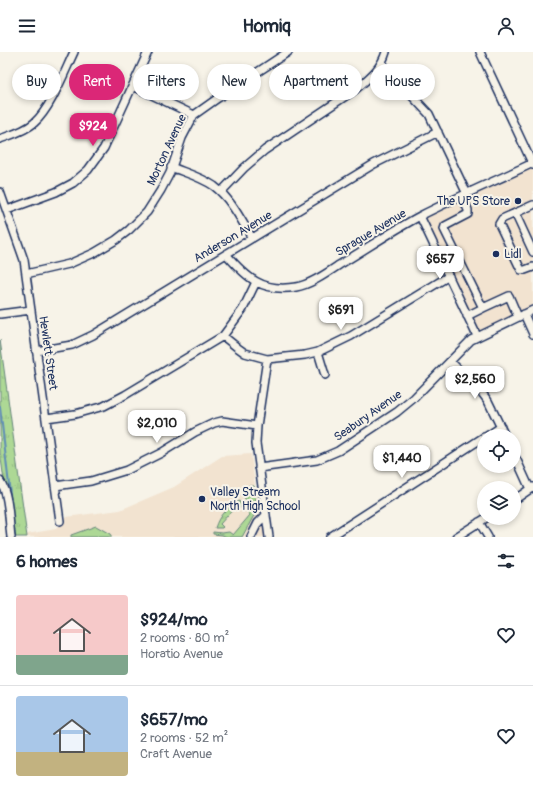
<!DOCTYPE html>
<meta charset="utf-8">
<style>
body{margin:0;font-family:Pangolin,sans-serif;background:#f6f6f7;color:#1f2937;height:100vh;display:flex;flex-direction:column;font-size:15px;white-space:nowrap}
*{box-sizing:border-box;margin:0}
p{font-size:13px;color:#747a83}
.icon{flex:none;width:22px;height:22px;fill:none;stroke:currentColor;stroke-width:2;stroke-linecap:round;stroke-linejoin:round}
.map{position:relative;height:485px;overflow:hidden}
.drawer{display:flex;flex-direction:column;background:#fff;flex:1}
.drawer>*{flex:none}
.guide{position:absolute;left:12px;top:12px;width:509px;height:36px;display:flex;gap:8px}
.buttons{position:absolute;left:477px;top:377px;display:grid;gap:8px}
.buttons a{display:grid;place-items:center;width:44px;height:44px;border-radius:50%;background:#fff;box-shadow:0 2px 6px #0003;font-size:20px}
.price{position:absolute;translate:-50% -34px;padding:0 9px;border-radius:8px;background:#fff;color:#222;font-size:13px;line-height:26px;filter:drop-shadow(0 1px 2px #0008)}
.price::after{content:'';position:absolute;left:50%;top:24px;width:12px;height:9px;margin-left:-6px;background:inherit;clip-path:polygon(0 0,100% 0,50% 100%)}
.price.active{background:#db2777;color:#fff}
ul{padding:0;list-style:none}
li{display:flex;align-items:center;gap:12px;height:100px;padding:0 16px}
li+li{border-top:1px solid #e0e1e3}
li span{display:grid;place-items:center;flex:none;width:112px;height:80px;border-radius:4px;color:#555}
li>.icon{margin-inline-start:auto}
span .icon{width:48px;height:48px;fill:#fffc;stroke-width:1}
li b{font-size:17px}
h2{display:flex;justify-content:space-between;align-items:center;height:48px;padding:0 16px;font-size:17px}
.tag{padding:0 14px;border-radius:18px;background:#fff;box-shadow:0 2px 6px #0003;font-size:14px;line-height:36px}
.tag.active{background:#db2777;color:#fff}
header{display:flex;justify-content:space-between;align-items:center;height:52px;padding:0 16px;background:#fff;font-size:18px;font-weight:800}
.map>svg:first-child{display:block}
.built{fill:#f2e3d0}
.grass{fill:url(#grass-tufts);stroke:#64847a}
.pitch{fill:#add895;stroke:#64847a}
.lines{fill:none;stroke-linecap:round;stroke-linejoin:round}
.stream{stroke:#618eb6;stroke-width:2}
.minor-casing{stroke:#1b2f5e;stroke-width:10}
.minor{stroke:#f7f3e8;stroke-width:7}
.poi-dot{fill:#1b2f5e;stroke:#f7f3e8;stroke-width:1.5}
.labels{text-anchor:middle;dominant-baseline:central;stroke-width:4;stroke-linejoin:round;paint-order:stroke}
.street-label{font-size:12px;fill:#1b2f5e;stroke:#f7f3e8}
.poi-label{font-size:12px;fill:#1b2f5e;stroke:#f7f3e8;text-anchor:start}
</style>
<header><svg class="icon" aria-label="menu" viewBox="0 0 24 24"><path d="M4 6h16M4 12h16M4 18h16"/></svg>Homiq<svg class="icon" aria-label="person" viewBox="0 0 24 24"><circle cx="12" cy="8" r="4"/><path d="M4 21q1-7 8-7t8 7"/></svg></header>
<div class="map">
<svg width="533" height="485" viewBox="0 0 533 485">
<defs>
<pattern id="grass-tufts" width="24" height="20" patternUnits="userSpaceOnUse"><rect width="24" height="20" fill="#add895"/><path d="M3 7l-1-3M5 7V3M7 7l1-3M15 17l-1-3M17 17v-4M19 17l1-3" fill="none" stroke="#94ba83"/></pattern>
</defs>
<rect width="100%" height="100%" fill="#f7f3e8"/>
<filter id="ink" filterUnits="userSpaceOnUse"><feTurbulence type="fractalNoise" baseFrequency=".025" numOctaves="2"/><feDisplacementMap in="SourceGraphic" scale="8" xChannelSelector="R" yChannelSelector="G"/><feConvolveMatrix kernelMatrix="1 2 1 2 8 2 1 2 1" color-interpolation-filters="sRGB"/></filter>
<g filter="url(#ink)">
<!-- built -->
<path class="built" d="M531,113L533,118V258L477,284L421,165Z
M251,402L255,433L265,485H27V482L56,477L66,465L120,458L174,435L222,404Z"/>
<!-- grass -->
<path class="grass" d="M0,288L27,485H12L0,400Z
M250,433H254L257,458L242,485H227L222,483L213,482V480L222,481L229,480L233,483L250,463L247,459L252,456L250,449H246L245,448L244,438L245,435Z
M239,449L242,455L240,456L236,454L220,472L223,475L222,476H215C219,463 227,455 239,449Z"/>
<!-- pitch -->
<path class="pitch" d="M96,474L110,482L112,485H71V483Z"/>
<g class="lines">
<!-- stream -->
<path class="stream" d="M0,355L15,485"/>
<!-- minor casing -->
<g class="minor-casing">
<path id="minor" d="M480,0L533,113
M382,11L402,35L413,45L429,62L467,142
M133,34L194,63
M0,87C11,83 25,79 34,71C51,56 64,21 74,0
M171,115C186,121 201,125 214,134C231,147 241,168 252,186
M0,140L24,208L60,469
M221,140L244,116L265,98L356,37C370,25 381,17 386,0
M462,144L468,158V162L445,174L444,177L483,256L467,264
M533,153L502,167L499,172L521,218H525L533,215
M7,158L56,140L73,131L88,118L104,96L148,0
M515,161L533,200
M420,164L477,284
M226,202C246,225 262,241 296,235C310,233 327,221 339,213C366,197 392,179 420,164C457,145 495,129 533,111
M26,222L69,212L94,201L116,188L129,178L147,160L161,138L170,121L182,86L194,63L218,46L288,0
M483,256L509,244L518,265
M0,262L31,258
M524,262L533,282
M223,284L238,296L245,301L267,307L305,303L318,300L351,284L449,224
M36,299L72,293L93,283L374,112L438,80
M318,300L325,323
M267,307L257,374L256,391L269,485
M450,309L482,341L488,349L505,384
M46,366L75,362L104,354L125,343L223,284L243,257L256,230
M487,384L501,375
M514,402L530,437
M259,416L317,408L338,399L397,360L414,346L471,288L533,258
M0,429C9,441 9,470 11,485
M55,434L91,429L127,418L161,401L195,380L214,371L222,369L257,374
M514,448L533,435
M479,470L488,485
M251,485L258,471L266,463
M330,485L484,385
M456,485L486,466"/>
</g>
<!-- minor -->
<use href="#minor" class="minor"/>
</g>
</g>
<!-- markers -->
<g class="poi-dot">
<circle cx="518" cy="149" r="4"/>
<circle cx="496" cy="202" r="4"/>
<circle cx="202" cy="447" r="4"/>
</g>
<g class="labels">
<!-- street labels -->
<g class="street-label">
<text transform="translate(167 98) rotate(-65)">Morton Avenue</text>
<text transform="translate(371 181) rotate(-31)">Sprague Avenue</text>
<text transform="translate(233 185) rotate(-31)">Anderson Avenue</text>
<text transform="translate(48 301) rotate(82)">Hewlett Street</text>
<text transform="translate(368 364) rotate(-35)">Seabury Avenue</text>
</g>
<!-- poi labels -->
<g class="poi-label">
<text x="510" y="149" text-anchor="end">The UPS Store</text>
<text x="504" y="202">Lidl</text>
<text x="210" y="440">Valley Stream<tspan x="210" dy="14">North High School</tspan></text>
</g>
</g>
</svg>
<div class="buttons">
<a><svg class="icon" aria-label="locate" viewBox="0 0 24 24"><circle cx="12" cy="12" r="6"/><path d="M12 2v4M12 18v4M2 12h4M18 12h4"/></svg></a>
<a><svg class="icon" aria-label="layers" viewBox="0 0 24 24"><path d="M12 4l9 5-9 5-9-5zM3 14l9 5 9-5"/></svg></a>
</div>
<b class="price active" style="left:93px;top:95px">$924</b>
<b class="price" style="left:440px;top:228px">$657</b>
<b class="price" style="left:341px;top:279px">$691</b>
<b class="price" style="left:475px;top:348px">$2,560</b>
<b class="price" style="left:157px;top:392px">$2,010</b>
<b class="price" style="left:402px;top:427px">$1,440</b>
<div class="guide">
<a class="tag">Buy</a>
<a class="tag active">Rent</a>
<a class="tag">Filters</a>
<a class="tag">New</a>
<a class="tag">Apartment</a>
<a class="tag">House</a>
</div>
</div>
<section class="drawer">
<h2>6 homes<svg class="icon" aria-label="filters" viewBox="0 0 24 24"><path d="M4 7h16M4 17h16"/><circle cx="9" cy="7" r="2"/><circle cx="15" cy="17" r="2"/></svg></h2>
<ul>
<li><span style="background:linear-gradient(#f6c9c9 75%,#7fa58c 0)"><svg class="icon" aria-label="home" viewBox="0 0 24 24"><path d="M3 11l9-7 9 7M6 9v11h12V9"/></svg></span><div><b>$924/mo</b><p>2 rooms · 80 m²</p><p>Horatio Avenue</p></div><svg class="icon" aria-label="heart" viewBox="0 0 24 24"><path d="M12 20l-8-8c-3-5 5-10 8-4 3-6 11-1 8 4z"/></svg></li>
<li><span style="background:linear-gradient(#a9c7e8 70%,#c2b280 0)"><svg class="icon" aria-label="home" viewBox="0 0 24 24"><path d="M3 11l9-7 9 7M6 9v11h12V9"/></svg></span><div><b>$657/mo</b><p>2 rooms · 52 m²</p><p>Craft Avenue</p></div><svg class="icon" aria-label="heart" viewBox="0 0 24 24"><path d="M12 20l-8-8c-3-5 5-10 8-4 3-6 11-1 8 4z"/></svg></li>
</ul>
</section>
